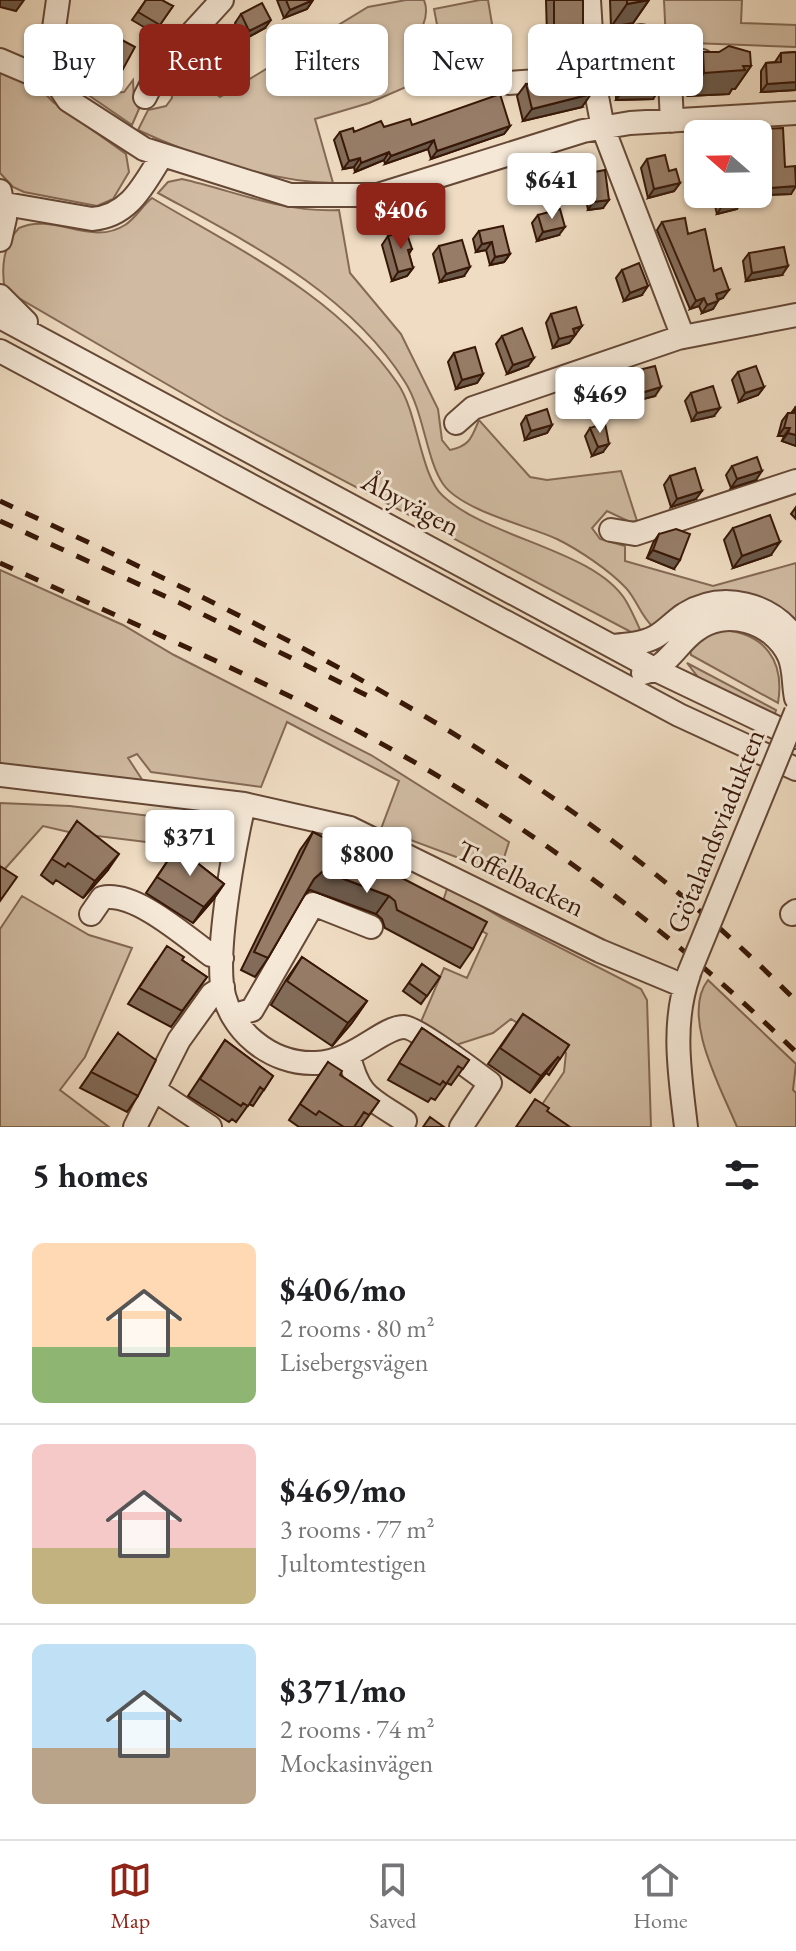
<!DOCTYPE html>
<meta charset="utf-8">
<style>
body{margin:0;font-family:"EB Garamond",serif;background:#f6f6f6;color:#202124;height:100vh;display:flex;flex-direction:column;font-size:30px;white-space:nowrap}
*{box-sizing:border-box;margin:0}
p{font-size:26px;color:#757577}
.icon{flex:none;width:44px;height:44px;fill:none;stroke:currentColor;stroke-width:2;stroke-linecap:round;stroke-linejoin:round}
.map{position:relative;height:1127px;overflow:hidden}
.panel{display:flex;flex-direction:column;background:#fff;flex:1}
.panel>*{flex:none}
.top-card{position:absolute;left:24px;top:24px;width:748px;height:72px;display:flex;gap:16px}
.needle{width:52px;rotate:290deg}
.fabs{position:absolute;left:684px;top:120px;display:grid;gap:16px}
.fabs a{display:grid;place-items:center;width:88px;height:88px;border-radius:12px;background:#fff;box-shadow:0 2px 6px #0004;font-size:40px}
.price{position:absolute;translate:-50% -68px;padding:0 18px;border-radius:8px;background:#fff;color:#222;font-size:26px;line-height:52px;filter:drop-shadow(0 2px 4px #0008)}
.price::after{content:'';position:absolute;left:50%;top:48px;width:24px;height:18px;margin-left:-12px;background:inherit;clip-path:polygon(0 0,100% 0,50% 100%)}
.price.selected{background:#8f2418;color:#fff}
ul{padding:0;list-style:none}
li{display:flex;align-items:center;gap:24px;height:200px;padding:0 32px}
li+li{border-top:2px solid #e0e0e0}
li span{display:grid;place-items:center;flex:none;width:224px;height:160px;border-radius:12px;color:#555}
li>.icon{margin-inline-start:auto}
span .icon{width:96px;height:96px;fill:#fffc;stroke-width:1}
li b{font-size:34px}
h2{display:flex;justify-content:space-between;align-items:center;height:96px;padding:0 32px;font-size:34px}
.chip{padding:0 28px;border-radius:12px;background:#fff;box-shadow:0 2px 6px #0004;font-size:28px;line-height:72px}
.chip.selected{background:#8f2418;color:#fff}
.dock{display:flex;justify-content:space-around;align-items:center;height:112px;border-top:2px solid #e0e0e0;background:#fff;font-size:22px;color:#757577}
.dock a{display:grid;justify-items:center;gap:4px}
.dock .selected{color:#8f2418}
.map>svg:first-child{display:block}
.green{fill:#d0bba2;stroke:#846954;stroke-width:2}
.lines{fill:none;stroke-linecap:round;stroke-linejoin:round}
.minor-casing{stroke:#654836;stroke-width:26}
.minor{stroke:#f5e8d7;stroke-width:22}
.rail{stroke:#371707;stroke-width:5;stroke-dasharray:14 14;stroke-linecap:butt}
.minor-bridge-casing{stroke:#654836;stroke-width:26;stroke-linecap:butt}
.minor-bridge{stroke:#f5e8d7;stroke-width:22}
.wall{fill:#826c59;stroke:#371707;stroke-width:2}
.shaded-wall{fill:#6a5849;stroke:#371707;stroke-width:2}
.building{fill:#977d68;stroke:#371707;stroke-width:2}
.labels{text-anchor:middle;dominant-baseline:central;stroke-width:6;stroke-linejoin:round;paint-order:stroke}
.street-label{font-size:28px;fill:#371707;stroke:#f5e8d7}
</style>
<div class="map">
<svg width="796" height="1127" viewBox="0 0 796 1127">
<rect width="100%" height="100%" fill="#efdcc2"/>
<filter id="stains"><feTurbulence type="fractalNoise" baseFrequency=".0025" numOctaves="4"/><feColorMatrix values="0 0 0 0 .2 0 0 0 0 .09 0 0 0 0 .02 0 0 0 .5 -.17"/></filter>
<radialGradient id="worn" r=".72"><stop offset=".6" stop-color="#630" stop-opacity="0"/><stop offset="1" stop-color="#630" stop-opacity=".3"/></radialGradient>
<!-- green -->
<path class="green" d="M406,0H424C431,17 419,35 409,49L420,81L369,103L315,119L333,183C272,182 193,156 138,130L148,110L166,106L172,98L169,72L176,61L220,97L368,7Z
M480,0H488L495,42L443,56L434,9Z
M664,0H742L741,23L796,25V47L666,42Z
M0,73L34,82L53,102L126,154L129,172L113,199L97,206L24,192L13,187L0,173Z
M71,77L107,93L124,92L133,80L134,101L139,109L132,125L68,81Z
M182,179C235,191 283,213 339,210L350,273L401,334L438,409L442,440L450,450C470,446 472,437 479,420L530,477L547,480L621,471L637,521L630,522L607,511L592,528L600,539L625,546V561L713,586L796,563V626L698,597L675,606L653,627C640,615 637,600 626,588C609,570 579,550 557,539C529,526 462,511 443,484C426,459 424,412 405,382C349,292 249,243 158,193L168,182Z
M152,198C241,251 338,296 398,384C418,413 420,475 443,496C489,539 595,550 626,601C632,611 637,623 642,634L631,632L225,418L5,290C1,269 3,244 19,228C54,212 91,247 125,225C136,218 142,206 152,198Z
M0,570L123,625L174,655L371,755L509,842L499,873L381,829L399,781L287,722L261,787L151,772L137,754L128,758L143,781L0,764Z
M722,630C765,633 785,661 778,703L691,655L690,649L705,636Z
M687,663L776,710L773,720L701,681Z
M0,803L70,806L223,825L219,851L73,833L43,826L3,871L0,870Z
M448,886L502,918L641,989L647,1000L651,1127H552L535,1115L564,1072L566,1053L511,1019L493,1033L450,1047L420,1024L444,968L467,978L487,934L441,907Z
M22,896L89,935L132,948L85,1057L60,1090L109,1127H0V929Z
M708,980L796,1064L793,1090L796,1093V1127H737C722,1090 680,1016 708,980Z"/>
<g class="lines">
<!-- minor casing -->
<g class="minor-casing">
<path id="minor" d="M58,0L48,70L68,100L144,149L290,195H378L583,131L630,123L796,113
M589,0L594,81L603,128L683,337
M591,44L641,36
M0,60L28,72L48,70
M669,61L672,121
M621,62L702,61
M508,83L593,77
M145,97L159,69L222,0
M0,203L92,219C129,216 143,186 161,157
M0,240L5,218L0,191
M0,296L26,322
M0,317L656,670L796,737
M0,351L679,715L796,769
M456,423L473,408L678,338L796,315
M611,530L635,534L796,481
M612,646C626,645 642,644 655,637C666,631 674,621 685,614C723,591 771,603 796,639
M643,673C668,667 676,645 695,631C725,607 773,621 789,656C795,670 793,684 796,698
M0,775L244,804L350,828L600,951L684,986
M244,804C234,848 217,941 222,985C228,1030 271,1065 316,1063C354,1062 382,1027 404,1027C416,1027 476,1073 490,1083L461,1127
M91,914L102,898C134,890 186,937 211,955L222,958
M792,914L796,911
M234,1015L252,1010L313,904L371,927
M349,1056C359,1098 371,1098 405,1121
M156,1091L210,1127
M135,1127L179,1040L212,994L223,987
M686,1127C680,1075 671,1024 689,974"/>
</g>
<!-- minor -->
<use href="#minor" class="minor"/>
<!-- rail -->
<path class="rail" d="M0,501C292,637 566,767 796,1001
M0,521L182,604L370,697
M0,563C125,620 252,674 373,739C528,823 670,930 796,1052"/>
<!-- minor-bridge casing -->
<g class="minor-bridge-casing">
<path id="minor-bridge" d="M689,973L796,712"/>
</g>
<!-- minor-bridge -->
<use href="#minor-bridge" class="minor-bridge"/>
</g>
<!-- wall -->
<path class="wall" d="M146,0L173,6L154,33L132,20Z
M277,0H313L307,9L284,18Z
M546,0H583L572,64L557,66L555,36H547Z
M610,0H649L633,23L611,27Z
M241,14L265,28L243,40L235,23Z
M107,32L123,69L117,78L89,62Z
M235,46L230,54L211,71L197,56L203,47Z
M703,52H719L751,66L735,89H732L729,94L688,96L687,75Z
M796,52V90L761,92V71L766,63L775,62L781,53Z
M632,53L653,99L616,100V76Z
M526,84L582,107L523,121L517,96Z
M412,125L510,126L504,134L431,159L428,149L385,164L384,160L355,172L354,167L343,169L334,140L340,132H354L384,127Z
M761,129L785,167L791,194L765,195V180L758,182V134Z
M647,159L669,171L680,183L674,191L648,198L641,168Z
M589,173L603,208L588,210L583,181Z
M712,194H740L737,209L717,214Z
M538,215L559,235L537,241L532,223Z
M662,222L688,234L714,271L723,298L718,300L713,309L702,313L699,306L690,309L657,230Z
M479,231L510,254L504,262L490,265L486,250L476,252L473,239Z
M388,236L412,249L409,254L413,268L407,276L392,281L382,245Z
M439,246L464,276L440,282L433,254Z
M749,253L782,275L746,281L743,261Z
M622,270L642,295L624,301L616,278Z
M551,314L576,334L569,343L553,348L546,323Z
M502,336L528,366L507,374L496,344Z
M454,353L483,374L477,383L456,389L448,362Z
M635,371L655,396L635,401L629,380Z
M738,372L764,387L758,395L739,402L732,380Z
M691,393L714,416L692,421L685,401Z
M795,408L796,446L782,441L784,436H778L782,421L788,413H791Z
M526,416L552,425L547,433L525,440L521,424Z
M590,428L603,452L592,456L585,436Z
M732,466L756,480L731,488L726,475Z
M670,476L696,499L671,507L664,485Z
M796,507V519L791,514Z
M733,528L771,555L733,568L724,540Z
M659,534L674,569L647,558L653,543Z
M77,821L108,870L83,898L56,880L53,884L41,875Z
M313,832L473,949L460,968L385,928L382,919L376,914L310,890L305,894L268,958L255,977L241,970L300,850Z
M177,847L224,884L213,900L193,923L146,893Z
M302,957L367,1001L351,1024L332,1046L271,1005L286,980Z
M182,960L207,977L171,1027L128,1004L156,962Z
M422,964L440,977L421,1004L403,991Z
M523,1014L569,1045L549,1075L546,1073L530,1093L488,1064Z
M422,1028L469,1060L451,1085L447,1083L435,1100L431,1098L428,1102L388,1080Z
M118,1033L138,1096L127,1112L80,1088Z
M225,1040L273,1076L253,1106L249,1104L236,1122L232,1119L229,1122L188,1096Z
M328,1062L340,1075L379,1101L361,1127H299L289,1120Z"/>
<!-- shaded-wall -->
<path class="shaded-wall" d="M0,0H24L16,11L0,7Z
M313,0L307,9L284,18L290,10Z
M649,0L633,23L611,27L627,4Z
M271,20L265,28L243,40L249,31Z
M554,26H563L555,36H547Z
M235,46L230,54L211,71L217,63Z
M579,54L572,64L557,66L565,55Z
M743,66H751L735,89H732L729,94L688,96L704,73Z
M669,76L653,99L616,100L633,77Z
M796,82V90L761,92L767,84Z
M591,94L582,107L523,121L532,109Z
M510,126L504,134L431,159L437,151Z
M434,140L428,149L385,164L391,156Z
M389,152L384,160L355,172L361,163Z
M360,158L354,167L343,169L349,161Z
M770,172L765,180L758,182V175Z
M680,183L674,191L648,198L654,189Z
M796,186L791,194L765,195L770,188Z
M609,200L603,208L588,210L593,202Z
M742,201L737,209L717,214L722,206Z
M565,227L559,235L537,241L543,232Z
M492,242L486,250L476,252L482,244Z
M510,254L504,262L490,265L495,257Z
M788,266L782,275L746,281L752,273Z
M470,267L464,276L440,282L446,274Z
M413,268L407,276L392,281L398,272Z
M648,286L642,295L624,301L630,293Z
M729,290L723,298L710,302L716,294Z
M704,298L699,306L690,309L696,301Z
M718,301L713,309L702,313L707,305Z
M582,326L569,343L553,348L559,339L573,329Z
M534,358L528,366L507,374L513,365Z
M483,374L477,383L456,389L462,380Z
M661,387L655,396L635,401L641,393Z
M764,387L758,395L739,402L745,393Z
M720,408L714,416L692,421L697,413Z
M552,425L547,433L525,440L531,431Z
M784,428H790L784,436H778Z
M788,433L796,435V446L782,441Z
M609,444L603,452L592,456L598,447Z
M762,471L756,480L731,488L737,479Z
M702,491L696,499L671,507L677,499Z
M780,542L771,555L733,568L742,556Z
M653,550L680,560L674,569L647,558Z
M119,854L108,870L83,898L95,881Z
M323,871L389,896L376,914L310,890L301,897L314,879Z
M224,884L213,900L193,923L204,907Z
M367,1001L351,1024L332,1046L348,1023Z
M558,1057L546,1073L530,1093L541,1076Z"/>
<!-- building -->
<path class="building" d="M146,0H162L173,6L160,25L138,12Z
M286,0H313L290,10Z
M554,0H583V26H577L579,54L565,55L563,26H554Z
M627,0H649L627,4Z
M262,3L271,20L249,31L241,14Z
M222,31L235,46L217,63L203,47Z
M107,32L135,47L123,69L95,54Z
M729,46L750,52L751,66H743L745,70L704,73L703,52H719Z
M796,52V82L767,84L766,63L781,62V53Z
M632,53H670L669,76L633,77Z
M587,80L591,94L532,109L526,84Z
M500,94L510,126L437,151L434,140L391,156L389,152L361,163L360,158L349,161L340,132L353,128L354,132L381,121L384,127L410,119L412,125Z
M783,128L785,167L795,166L796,186L770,188V172L758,175V157L762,156L761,129Z
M665,155L669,171L676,169L680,183L654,189L647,159Z
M605,170L609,200L593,202L589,173Z
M719,194H740L742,201L722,206Z
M560,209L565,227L543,232L538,215Z
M685,218L688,234L705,229L714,271L721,268L729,290L716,294L718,301L707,305L704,298L696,301L662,222Z
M503,226L510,254L495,257L492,242L482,244L479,231Z
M406,231L412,249L408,250L413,268L398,272L388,236Z
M462,240L470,267L446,274L439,246Z
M784,247L788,266L752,273L749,253Z
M639,263L648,286L630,293L622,270Z
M576,307L582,326L573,329L575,335L559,339L551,314Z
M522,328L534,358L513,365L502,336Z
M475,347L483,374L462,380L454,353Z
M655,366L661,387L641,393L635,371Z
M756,366L764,387L745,393L738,372Z
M713,386L720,408L697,413L691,393Z
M795,408L796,409V435L788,433L790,428H784L788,413H794Z
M547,409L552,425L531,431L526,416Z
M605,423L609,444L598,447L590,428Z
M757,457L762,471L737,479L732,466Z
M695,468L702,491L677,499L670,476Z
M770,515L780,542L742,556L733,528Z
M676,529L690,534L680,560L653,550L659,534Z
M77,821L119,854L95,881L68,863L65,867L52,859Z
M313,832L487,922L473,949L397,910L395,901L389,896L323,871L314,879L268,958L254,952Z
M177,847L224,884L204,907L157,877Z
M0,866L17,877L0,901Z
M167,946L184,957L182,960L207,977L182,1011L139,988Z
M302,957L367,1001L348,1023L287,981Z
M422,964L440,977L427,996L409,983Z
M523,1014L569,1045L560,1059L558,1057L541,1076L500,1048Z
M422,1028L469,1060L463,1069L458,1066L446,1084L443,1081L440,1085L399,1063Z
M118,1033L156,1060L138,1096L91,1072Z
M225,1040L273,1076L264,1090L260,1087L248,1106L243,1103L241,1106L200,1079Z
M328,1062L342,1071L340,1075L379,1101L369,1115L364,1112L354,1127H344L319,1111L316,1115L300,1104Z
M535,1099L549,1108L547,1111L570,1127H516Z
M430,1117L444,1127H423Z"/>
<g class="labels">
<!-- street labels -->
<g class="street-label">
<text transform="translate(411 503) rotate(28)">Åbyvägen</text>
<text transform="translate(715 831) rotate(-68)">Götalandsviadukten</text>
<text transform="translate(521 878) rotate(26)">Toffelbacken</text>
</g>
</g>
<rect width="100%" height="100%" filter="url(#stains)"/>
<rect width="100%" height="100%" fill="url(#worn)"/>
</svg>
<div class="fabs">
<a><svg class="needle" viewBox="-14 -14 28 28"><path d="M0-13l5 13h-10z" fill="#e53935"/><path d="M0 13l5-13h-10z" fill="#757577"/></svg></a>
</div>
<b class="price" style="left:552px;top:221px">$641</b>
<b class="price selected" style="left:401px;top:251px">$406</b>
<b class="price" style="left:600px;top:435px">$469</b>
<b class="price" style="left:190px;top:878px">$371</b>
<b class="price" style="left:367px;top:895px">$800</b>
<div class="top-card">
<a class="chip">Buy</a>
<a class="chip selected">Rent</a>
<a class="chip">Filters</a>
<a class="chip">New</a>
<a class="chip">Apartment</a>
</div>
</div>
<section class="panel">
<h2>5 homes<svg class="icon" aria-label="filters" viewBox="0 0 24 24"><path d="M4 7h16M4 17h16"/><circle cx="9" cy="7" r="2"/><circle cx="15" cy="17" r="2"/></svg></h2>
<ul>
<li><span style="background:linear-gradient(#ffd9b3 65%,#8fb573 0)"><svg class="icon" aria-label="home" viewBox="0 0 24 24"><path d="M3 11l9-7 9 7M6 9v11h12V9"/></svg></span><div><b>$406/mo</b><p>2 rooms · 80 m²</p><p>Lisebergsvägen</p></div></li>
<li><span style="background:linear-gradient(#f6c9c9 65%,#c2b280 0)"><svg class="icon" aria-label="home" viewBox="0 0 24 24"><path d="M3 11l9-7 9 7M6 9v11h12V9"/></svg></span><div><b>$469/mo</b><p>3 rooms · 77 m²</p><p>Jultomtestigen</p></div></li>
<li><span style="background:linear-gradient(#bfe0f5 65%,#b9a48a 0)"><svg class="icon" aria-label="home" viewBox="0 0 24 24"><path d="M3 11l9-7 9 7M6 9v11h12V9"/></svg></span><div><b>$371/mo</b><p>2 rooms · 74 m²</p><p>Mockasinvägen</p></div></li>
</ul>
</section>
<nav class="dock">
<a class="selected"><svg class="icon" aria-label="map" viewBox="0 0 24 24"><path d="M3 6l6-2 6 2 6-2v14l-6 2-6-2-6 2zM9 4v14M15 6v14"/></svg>Map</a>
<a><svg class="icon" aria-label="saved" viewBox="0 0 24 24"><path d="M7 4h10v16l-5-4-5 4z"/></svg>Saved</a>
<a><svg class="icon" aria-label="home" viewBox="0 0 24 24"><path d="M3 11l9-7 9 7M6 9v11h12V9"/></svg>Home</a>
</nav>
